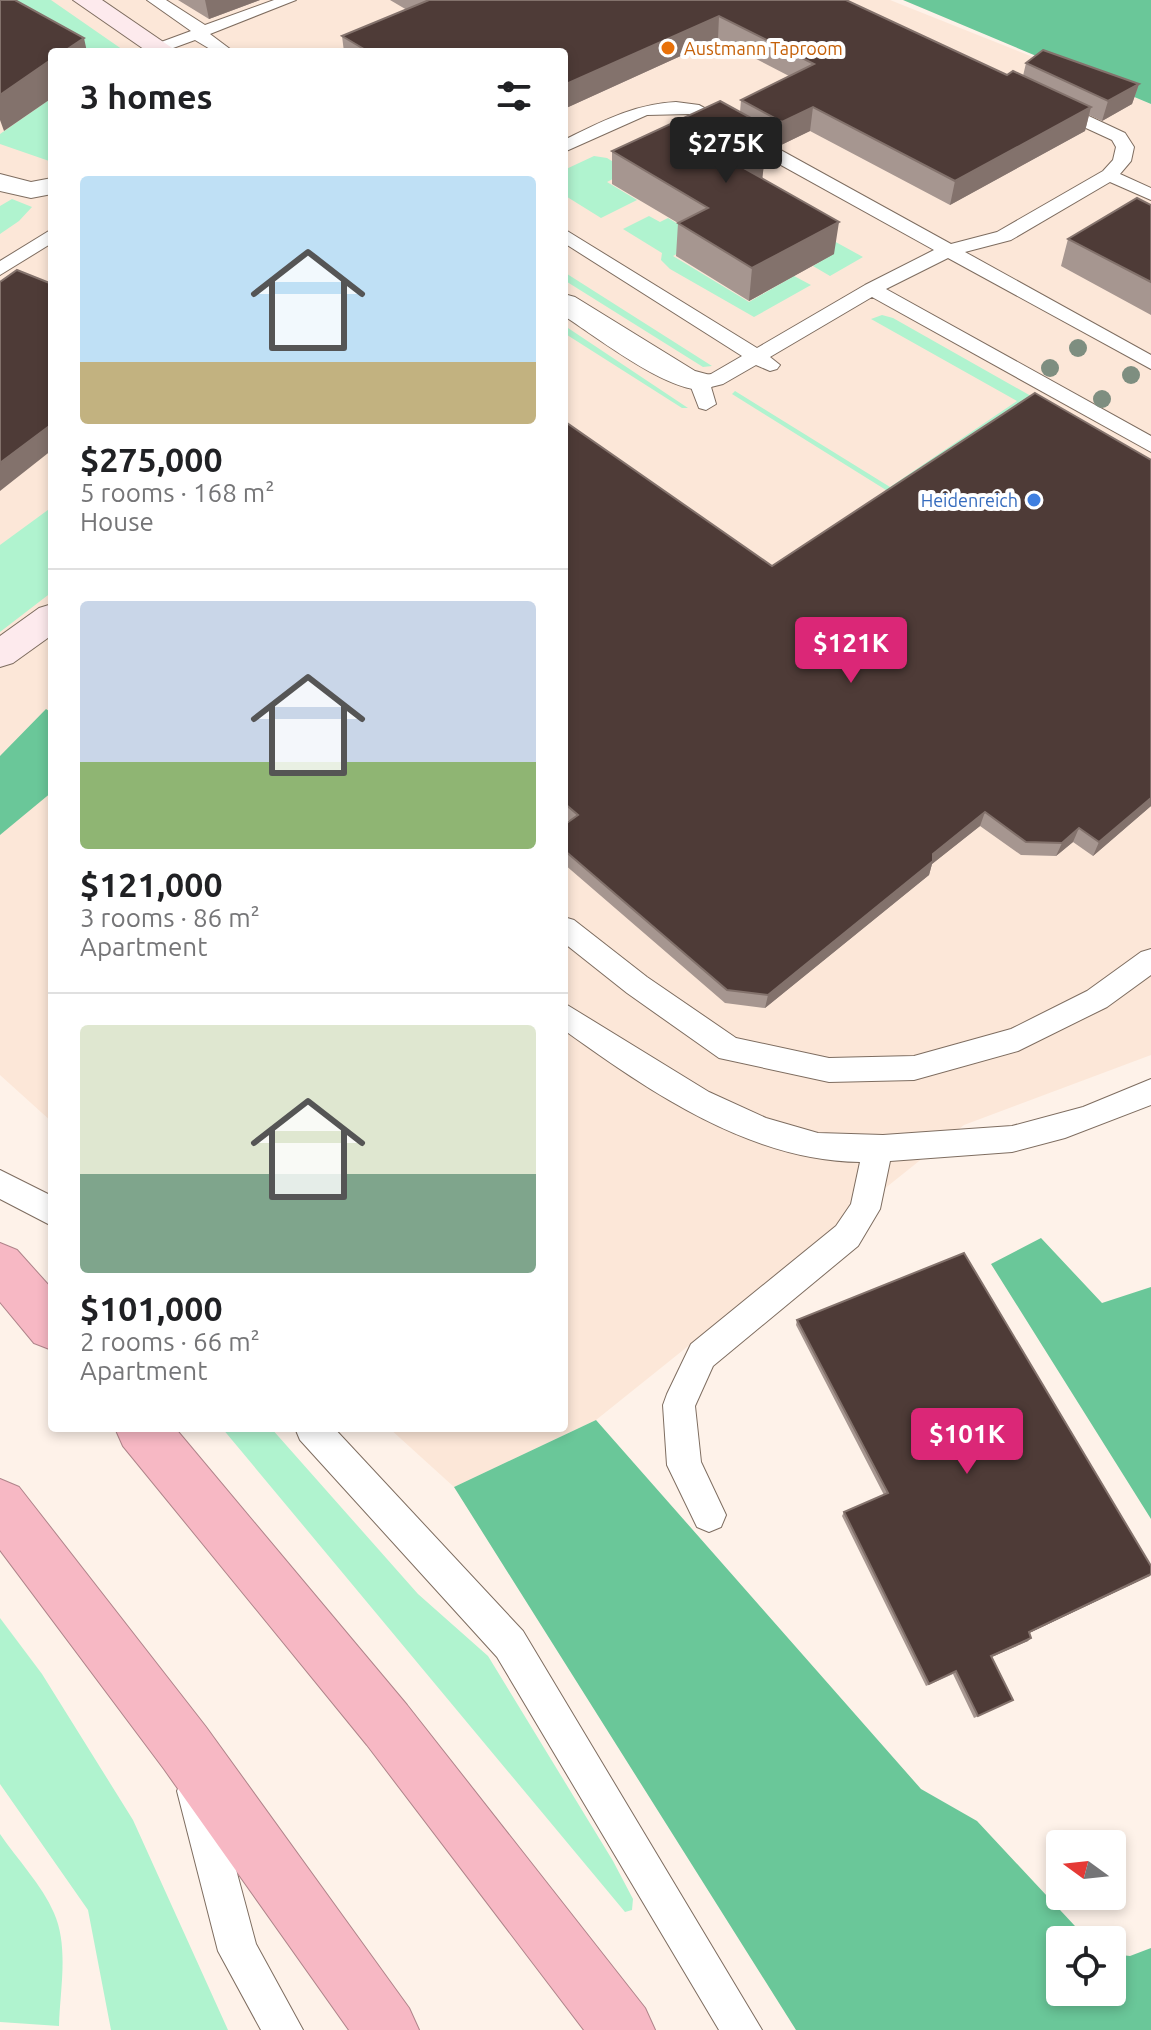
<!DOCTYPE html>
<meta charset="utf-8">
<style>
body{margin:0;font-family:Ubuntu,sans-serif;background:#f6f6f6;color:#202124;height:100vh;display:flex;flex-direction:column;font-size:30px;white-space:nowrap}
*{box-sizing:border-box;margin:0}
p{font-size:26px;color:#757577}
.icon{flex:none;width:44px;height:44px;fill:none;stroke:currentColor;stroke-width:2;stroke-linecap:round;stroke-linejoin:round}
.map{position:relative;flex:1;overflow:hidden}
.drawer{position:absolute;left:48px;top:48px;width:520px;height:1384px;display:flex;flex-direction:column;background:#fff;border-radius:8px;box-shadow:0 4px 12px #0003}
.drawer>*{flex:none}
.needle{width:52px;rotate:285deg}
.controls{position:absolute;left:1046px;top:1830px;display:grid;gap:16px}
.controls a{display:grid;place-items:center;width:80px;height:80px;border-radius:8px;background:#fff;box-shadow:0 4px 12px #0003;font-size:40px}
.price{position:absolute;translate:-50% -68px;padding:0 18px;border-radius:8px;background:#db2777;color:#fff;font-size:26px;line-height:52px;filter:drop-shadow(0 2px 4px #0008)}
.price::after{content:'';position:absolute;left:50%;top:48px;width:24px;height:18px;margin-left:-12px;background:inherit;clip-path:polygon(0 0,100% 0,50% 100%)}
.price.on{background:#222;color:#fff}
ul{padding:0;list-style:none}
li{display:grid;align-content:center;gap:16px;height:424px;padding:0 32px}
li+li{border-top:2px solid #e0e0e0}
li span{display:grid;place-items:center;height:248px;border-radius:8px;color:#555}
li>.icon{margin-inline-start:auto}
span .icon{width:144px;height:144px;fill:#fffc;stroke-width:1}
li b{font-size:34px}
h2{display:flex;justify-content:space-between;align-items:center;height:96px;padding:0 32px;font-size:34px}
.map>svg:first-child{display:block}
.built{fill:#fce7d8}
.green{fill:#b0f3cf}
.forest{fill:#6ac799}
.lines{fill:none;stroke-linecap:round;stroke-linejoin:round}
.lane-casing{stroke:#7e6d60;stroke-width:2}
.street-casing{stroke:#7e6d60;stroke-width:2}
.secondary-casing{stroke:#7e6d60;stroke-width:2}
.highway-casing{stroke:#af848a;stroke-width:2}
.lane{fill:#fff;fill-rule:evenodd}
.street{fill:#fff;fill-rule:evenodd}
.secondary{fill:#fdeaed;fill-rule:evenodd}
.highway{fill:#f7b8c4;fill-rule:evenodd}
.tree{fill:#7e8e80}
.wall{fill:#a69690}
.shaded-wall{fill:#83726c}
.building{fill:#4e3b37;stroke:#83726c;stroke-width:2}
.food-dot{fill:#e8710a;stroke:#fff;stroke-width:3}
.shop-dot{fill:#3f7fe0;stroke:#fff;stroke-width:3}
.labels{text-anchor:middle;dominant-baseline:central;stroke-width:8;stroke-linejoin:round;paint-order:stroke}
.far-food-label{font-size:18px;fill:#c56008;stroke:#fff;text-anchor:start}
.far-shop-label{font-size:18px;fill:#366cbe;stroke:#fff;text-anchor:end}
</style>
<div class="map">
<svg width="1151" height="2030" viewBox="0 0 1151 2030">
<rect width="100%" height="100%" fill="#fef2e9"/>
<!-- built -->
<path class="built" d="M0,0H890L1151,104V1055L964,1125L596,1420L454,1487L389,1428H564V52H52V1122L0,1075Z"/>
<!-- green -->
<path class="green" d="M0,0H51L126,52H60Z
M52,98V162L0,144V134Z
M594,156L607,158L628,171L607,182L637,200L601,218L564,195V170Z
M12,199L32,207L19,221L0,234V206Z
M783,213L863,257L830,276L813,266L833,254Z
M649,216L660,222L668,218L683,227L719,231L673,256L749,302L794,276L811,285L754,317L670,269L661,260L662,253L623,229Z
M564,272L712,366L703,367L564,280Z
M882,315L893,318L1151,464L894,495L732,394L735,391L890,487L1017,401L871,319Z
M564,326H565L688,408H682L564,333Z
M52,507V592L0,632V545Z
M222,1428H271L418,1594L488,1656L613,1861L633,1899L632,1910L625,1912Z
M0,1618L42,1674L133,1820L228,2030H111L88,1910L0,1784Z
M0,1834C17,1859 42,1885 54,1913C69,1947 60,1989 59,2026L0,2022Z"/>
<!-- forest -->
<path class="forest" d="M903,0H1151V104Z
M46,709L52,713V792L0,835V756Z
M1041,1238L1102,1303L1151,1287V1519L991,1264Z
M596,1420L921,1789L977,1821L1088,1940H1060V1992H1112V1954L1130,1956L1151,1948V2030H796L454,1487Z"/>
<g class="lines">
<!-- lane casing -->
<g class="lane-casing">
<path id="lane" d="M147,0H166L205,25L274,0H296L210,34L234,52H215L195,40L165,51H153V45L191,31Z
M676,102L699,105L951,244L997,232L1103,171L1113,160L1116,147L1112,140L1049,111L1047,107L1049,103H1061L1125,133L1134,147L1131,161L1120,174L1151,188V200L1110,182L1011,240L965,252L1151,355V369L948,258L886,289L1151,436V452L872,297L770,357L780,365L777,369L770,371L756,365L723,384L711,387L716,404L706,410L699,408L689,382L692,378L711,374L742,356L564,243V229L757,348L865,285L934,250L689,114L647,115L564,152V140C601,122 634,104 676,102Z
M52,229V243L0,275V261Z
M564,917L574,920L647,977L736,1038L829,1058L914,1056L1011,1029L1087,991L1141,952L1151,949V975L1107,1007L1018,1051L914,1080L829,1082L719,1058L627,993L564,943Z
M564,1003L709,1092L766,1118L818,1133L883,1135L1012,1126L1083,1107L1151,1079V1105L1065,1138L1012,1152L890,1161L880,1209L858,1246L713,1366L695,1406L701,1462L726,1515L721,1527L709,1532L697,1527L667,1465L663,1405L667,1394L691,1344L836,1226L851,1204L860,1162C751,1161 650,1092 564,1030Z
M0,1170L52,1196V1226L0,1199Z
M295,1428H334L523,1631L762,2030H719L497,1657L300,1440Z
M196,1772L209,1778L215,1791L256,1944L303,2030H261L218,1951L177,1791L183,1778Z"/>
</g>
<!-- street casing -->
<g class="street-casing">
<path id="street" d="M0,174L31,182L52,178V194L31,198L0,191Z
M564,294L575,297L695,371L710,375L715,382L710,389C674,398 597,337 564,316Z"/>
</g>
<!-- secondary casing -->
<g class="secondary-casing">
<path id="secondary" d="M73,0H102L178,52H148Z
M52,604V635L13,663L0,667V636L39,608Z"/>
</g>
<!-- highway casing -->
<g class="highway-casing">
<path id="highway" d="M0,1243L17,1250L52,1289V1350L34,1343L0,1302Z
M115,1428H175L407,1705L645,2008L655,2030H584L367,1745L123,1446Z
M0,1479L19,1487L206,1727L409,2008L419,2030H349L164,1769L0,1550Z"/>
</g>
<!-- lane -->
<use href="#lane" class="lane"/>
<!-- street -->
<use href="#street" class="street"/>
<!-- secondary -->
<use href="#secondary" class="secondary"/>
<!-- highway -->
<use href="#highway" class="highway"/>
</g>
<!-- trees -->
<g class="tree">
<circle cx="1078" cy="348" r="9"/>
<circle cx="1050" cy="368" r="9"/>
<circle cx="1131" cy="375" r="9"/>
<circle cx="1102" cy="399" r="9"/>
</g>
<!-- wall -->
<path class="wall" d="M178,0H260L209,19Z
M390,0H846L1007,75L1023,76L1026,63L1139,84L1132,104L1102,121L1089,115L1085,131L950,205L810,131L779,146L760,135L759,153L765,156L762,178L834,254L749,301L676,256L678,223L612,184V151L740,112L741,100L789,76L718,39L564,109V52H344L342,36L407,10Z
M1151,205V315L1061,266L1068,239Z
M564,421L772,566L1151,460V806L1093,856L1073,842L1056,856L1021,855L980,826L932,864L929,875L765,1008L725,1003L564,864V825L569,821L564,817Z
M797,1320L1151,1566V1575L1029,1633L1028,1641L992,1657L1013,1700L1009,1702L974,1718L953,1674L926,1686L842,1516L844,1512L884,1495L796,1325Z"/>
<!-- shaded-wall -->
<path class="shaded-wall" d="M205,0H260L209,19Z
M719,16L718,39L564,109V85Z
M84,38L87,52H63Z
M52,59V98L4,131L0,120V95Z
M1139,84L1132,104L1102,121L1108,101Z
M813,107L810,131L779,146L782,122Z
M1091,107L1085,131L950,205L955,181Z
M762,124L758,156L732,138Z
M765,156L761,189L742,167Z
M839,222L834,254L749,301L752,268Z
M52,424V450L0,491V463Z
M1151,798V806L1093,856L1099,842Z
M985,812L980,826L932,864L929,875L765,1008L768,995L933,854Z
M1079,828L1073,842L1056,856L1062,843Z
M1151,1574L1150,1576L1025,1635L1029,1632Z
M1031,1638L1028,1641L987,1659L991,1656Z"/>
<!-- building -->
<path class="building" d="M0,0H15L84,38L63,52H52V59L0,95Z
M429,0H846L1007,75L1013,71L1091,107L955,181L813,107L782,122L741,100L814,64L719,16L564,85V52H369L342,36Z
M1043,50L1139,84L1108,101L1026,63Z
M720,101L762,124L732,138L765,156L742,167L839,222L752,268L678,223L708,208L612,151Z
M1137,198L1151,205V282L1068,239Z
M17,270L52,284V424L0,463V282Z
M1035,393L1151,460V798L1099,842L1079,828L1062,843L1026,842L985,812L933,854V861L768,995L727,990L564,850V825L578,815L564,803V421L772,566Z
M964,1253L1151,1566V1574L1029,1632L1031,1638L991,1656L1013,1700L978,1716L956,1671L929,1684L844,1512L888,1493L797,1320Z"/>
<!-- markers -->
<circle class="food-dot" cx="668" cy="48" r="8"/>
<circle class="shop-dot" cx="1034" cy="500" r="8"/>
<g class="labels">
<!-- far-food labels -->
<g class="far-food-label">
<text x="684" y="48">Austmann Taproom</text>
</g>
<!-- far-shop labels -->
<g class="far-shop-label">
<text x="1018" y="500">Heidenreich</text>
</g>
</g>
</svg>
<div class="controls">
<a><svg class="needle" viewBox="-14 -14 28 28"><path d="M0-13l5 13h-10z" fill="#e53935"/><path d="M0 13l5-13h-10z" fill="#757577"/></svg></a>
<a><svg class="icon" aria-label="locate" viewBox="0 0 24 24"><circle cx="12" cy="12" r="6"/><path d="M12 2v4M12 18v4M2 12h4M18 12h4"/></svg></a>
</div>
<b class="price on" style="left:726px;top:185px">$275K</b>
<b class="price" style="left:851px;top:685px">$121K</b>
<b class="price" style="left:967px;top:1476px">$101K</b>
<section class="drawer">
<h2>3 homes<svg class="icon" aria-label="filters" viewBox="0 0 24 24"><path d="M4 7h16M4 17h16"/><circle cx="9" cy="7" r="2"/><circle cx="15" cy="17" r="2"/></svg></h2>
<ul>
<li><span style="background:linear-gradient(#bfe0f5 75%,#c2b280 0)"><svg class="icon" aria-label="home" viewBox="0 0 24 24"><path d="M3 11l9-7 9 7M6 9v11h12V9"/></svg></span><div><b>$275,000</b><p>5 rooms · 168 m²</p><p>House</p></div></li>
<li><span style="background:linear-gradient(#c9d6e8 65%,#8fb573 0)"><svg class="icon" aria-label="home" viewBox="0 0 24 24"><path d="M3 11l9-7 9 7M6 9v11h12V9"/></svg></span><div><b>$121,000</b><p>3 rooms · 86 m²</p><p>Apartment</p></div></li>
<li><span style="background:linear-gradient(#dfe7d0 60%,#7fa58c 0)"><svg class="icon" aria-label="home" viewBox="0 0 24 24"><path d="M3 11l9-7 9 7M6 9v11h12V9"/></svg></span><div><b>$101,000</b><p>2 rooms · 66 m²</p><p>Apartment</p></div></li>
</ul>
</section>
</div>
